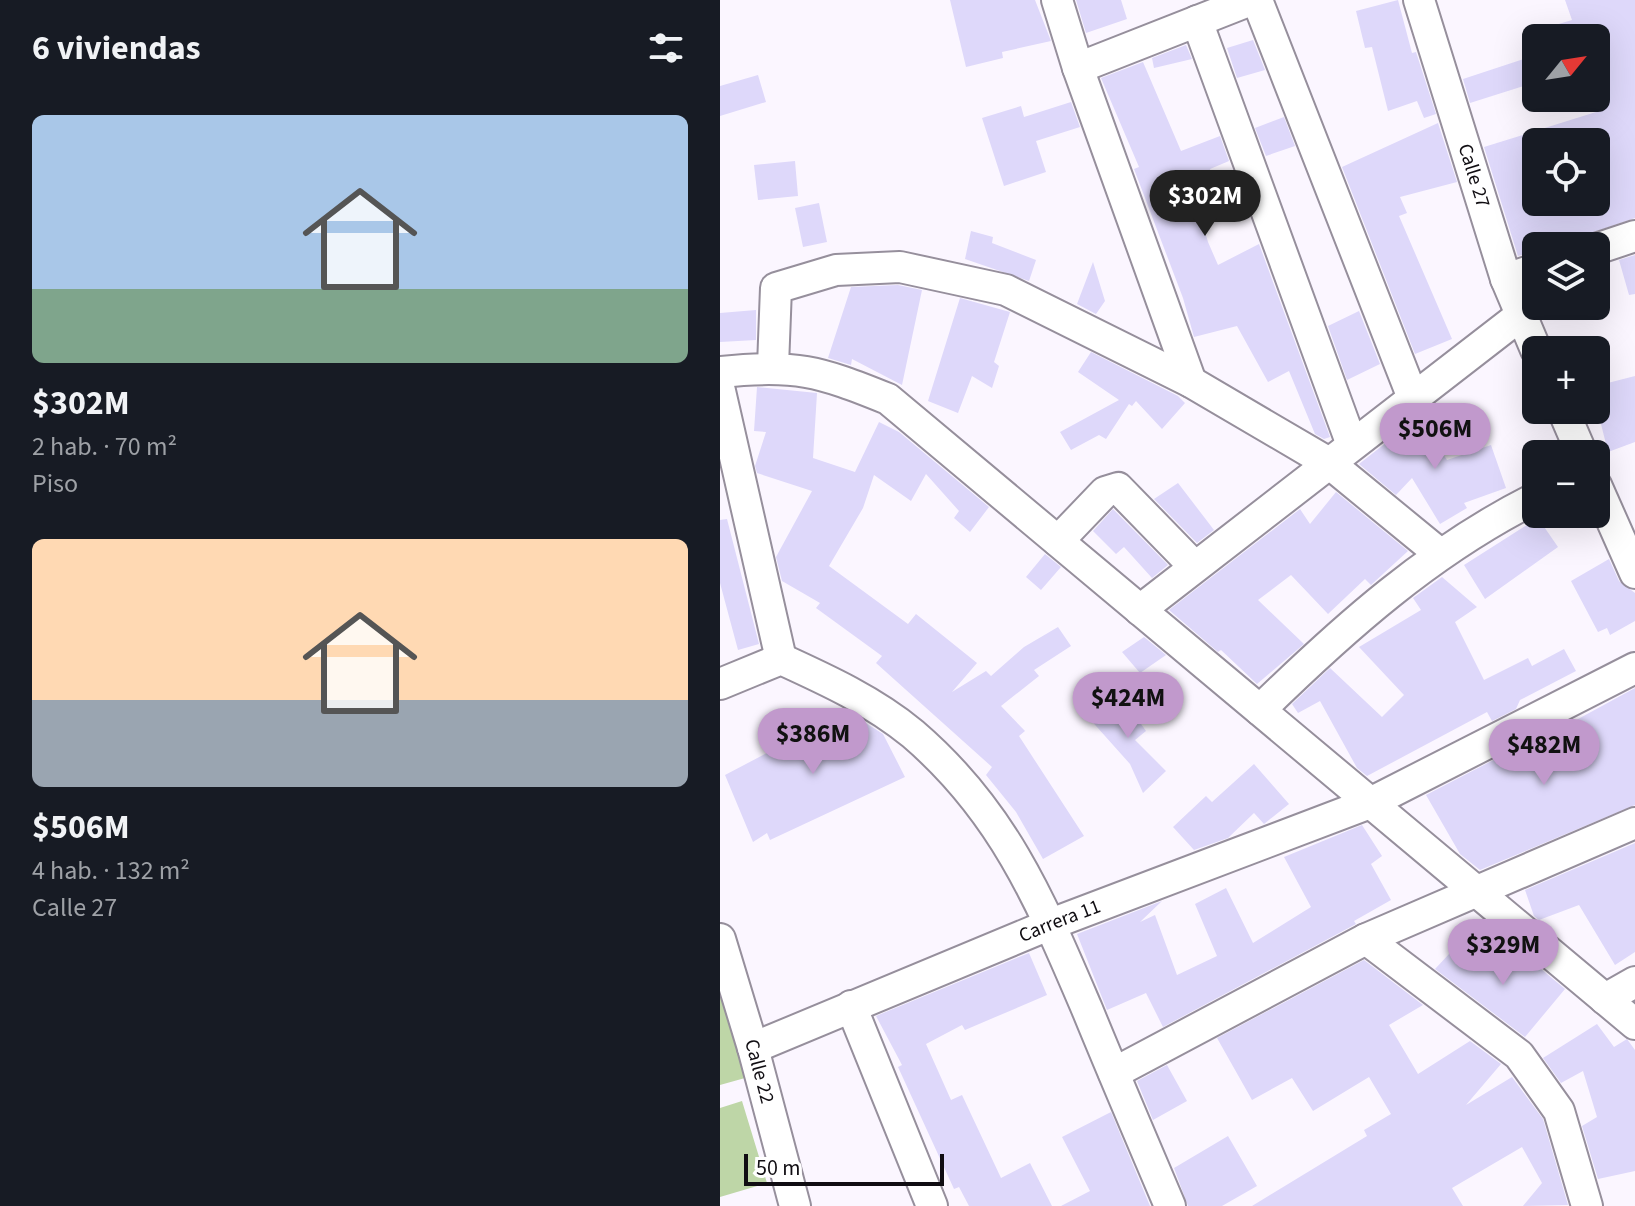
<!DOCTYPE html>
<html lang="es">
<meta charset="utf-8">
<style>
body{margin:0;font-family:"Source Sans 3",sans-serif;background:#20242c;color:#f1f3f6;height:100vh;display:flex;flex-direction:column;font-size:30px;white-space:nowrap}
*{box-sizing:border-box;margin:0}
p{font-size:26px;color:#9ea1a6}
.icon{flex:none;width:44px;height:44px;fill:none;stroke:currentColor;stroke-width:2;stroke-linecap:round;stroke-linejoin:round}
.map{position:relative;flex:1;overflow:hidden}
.details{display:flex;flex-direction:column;background:#171b24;width:720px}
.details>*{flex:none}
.needle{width:52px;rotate:60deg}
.tools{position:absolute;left:802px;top:24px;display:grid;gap:16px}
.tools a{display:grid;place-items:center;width:88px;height:88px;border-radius:12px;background:#171b24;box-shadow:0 8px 32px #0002;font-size:40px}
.scale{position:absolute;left:24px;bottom:20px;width:200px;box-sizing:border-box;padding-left:8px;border:4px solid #100d12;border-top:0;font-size:22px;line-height:28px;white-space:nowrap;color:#100d12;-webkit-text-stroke:6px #fff;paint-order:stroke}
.price{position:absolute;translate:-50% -68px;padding:0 18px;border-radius:28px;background:#c199cc;color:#111;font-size:26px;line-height:52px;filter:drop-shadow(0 2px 4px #0008)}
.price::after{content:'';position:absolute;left:50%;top:48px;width:24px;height:18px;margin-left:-12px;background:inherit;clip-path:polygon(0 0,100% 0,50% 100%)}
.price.on{background:#222;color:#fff}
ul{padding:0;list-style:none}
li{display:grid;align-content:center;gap:16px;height:424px;padding:0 32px}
li span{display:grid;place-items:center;height:248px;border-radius:12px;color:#555}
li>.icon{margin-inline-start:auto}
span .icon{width:144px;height:144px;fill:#fffc;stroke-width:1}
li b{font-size:34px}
h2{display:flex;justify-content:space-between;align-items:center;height:96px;padding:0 32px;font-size:34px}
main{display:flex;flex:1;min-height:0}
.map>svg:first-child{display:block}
.green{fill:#bed6a7}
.building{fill:#ded8fa;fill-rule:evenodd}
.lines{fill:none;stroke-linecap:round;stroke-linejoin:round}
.minor-casing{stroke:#968f9c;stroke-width:34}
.minor{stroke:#fff;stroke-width:30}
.labels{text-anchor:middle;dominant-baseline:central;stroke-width:6;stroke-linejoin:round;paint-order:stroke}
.street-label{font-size:20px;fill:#100d12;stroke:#fff}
</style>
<main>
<section class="details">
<h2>6 viviendas<svg class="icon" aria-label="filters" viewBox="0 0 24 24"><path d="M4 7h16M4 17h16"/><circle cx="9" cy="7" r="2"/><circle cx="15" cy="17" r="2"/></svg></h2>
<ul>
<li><span style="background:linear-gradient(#a9c7e8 70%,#7fa58c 0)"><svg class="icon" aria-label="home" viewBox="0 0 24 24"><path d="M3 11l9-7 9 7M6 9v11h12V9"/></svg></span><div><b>$302M</b><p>2 hab. · 70 m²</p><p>Piso</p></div></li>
<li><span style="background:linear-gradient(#ffd9b3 65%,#9aa5b1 0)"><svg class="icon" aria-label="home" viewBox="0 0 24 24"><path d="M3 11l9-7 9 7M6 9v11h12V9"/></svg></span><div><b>$506M</b><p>4 hab. · 132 m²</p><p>Calle 27</p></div></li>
</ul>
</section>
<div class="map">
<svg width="915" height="1206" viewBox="0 0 915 1206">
<rect width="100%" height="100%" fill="#fbf6ff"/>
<!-- green -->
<path class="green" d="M0,987L25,1078L0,1085Z
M22,1101L47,1183L0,1197V1108Z"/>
<!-- building -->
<path class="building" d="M230,0H315L331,41L282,52L283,58L246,67Z
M356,0H401L407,19L366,33Z
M678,0L692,53L696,52L716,114L704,118L697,101L668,111L652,47L645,48L636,11Z
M845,0H915V218L833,246H816V251L798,256L764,147L876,112V38H812V32L852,20ZM816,142H876V202H816Z
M533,40L545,70L517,78L507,48Z
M466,45L472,59L434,68L432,58Z
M816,55V82L750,103L743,79Z
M423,62L461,151L500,136L509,161L490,169L500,197L477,205L488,242L498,265L539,244L610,437L604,439L595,434L569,371L548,382L517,326L474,337L463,298L414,169L419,167L381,78Z
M38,75L46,102L0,116V86Z
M351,102L360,127L316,141L326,172L284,186L262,118L301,106L304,117Z
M564,117L575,146L546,156L535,128Z
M718,123L737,182L680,197L687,213L679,216L732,339L695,354L622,167Z
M75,161L78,196L38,200L34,165Z
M99,203L107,242L83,247L75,208Z
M251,231L273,237L272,243L316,260L309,281L245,259Z
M915,255V294L909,295L899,260Z
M373,262L385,301L376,314L357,304Z
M178,285L202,290L182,385L132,359L131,365L108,358L131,287Z
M240,298L290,312L274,362L279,366L272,388L252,376L238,413L208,401Z
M36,310V340L0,342V313Z
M639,311L660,364L627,380L608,326Z
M371,352L458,396L465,403L442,429L416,401L412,406L409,404L386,439L379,435L351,450L340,432L399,400L358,372Z
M915,376V442L888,452L880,420L876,421V386Z
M37,387L97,393L93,458L135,472L159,422L179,432L269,507L250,532L234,518L239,511L206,474L191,501L154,475L143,508L109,566L188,624L196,614L257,663L232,692L266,671L271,676L304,647L338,627L351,646L314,670L319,676L281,706L305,731L299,736L364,836L323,859L296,812L266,775L272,767L156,663L162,656L96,608L100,603L62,581L56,557L92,491L37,473L35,466L46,432L34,431Z
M699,417L727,460L771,445L786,488L744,503L747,508L720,524L692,478L676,495L639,464Z
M458,483L494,530L477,543L434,499Z
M616,492L688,551L651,585L645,579L608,614L571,575L538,600L584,644L537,684L501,650L498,652L449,610L580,509L590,524Z
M393,509L448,565L432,578L404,547L396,554L373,531Z
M818,518L838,547L765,599L744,565Z
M7,519L39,644L18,650L0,583V520Z
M325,554L341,567L321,590L306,577Z
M889,559L899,581L915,593V621L890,635L887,628L878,632L851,581Z
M722,577L757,607L735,622L764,680L808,658L812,666L844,649L856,671L800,700L796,709L772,721L767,712L647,776L637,768L600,701L578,713L572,704L610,668L662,717L684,695L639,647L701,610L693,598Z
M424,637L446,655L420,673L402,652Z
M915,688V805L760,870L740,854L706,795L812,740L814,743Z
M400,694L426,731L415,740L446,771L423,793L410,764L368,717Z
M127,711L163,734L185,777L50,840L47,833L33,842L5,775Z
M534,764L569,804L544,824L534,813L508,838L474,850L453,827L486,796L492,802Z
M642,825L662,856L651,864L671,900L634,921L636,924L443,1027L426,993L387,1010L357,934L442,901L420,922L435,915L457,975L497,956L475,904L506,888L533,943L591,907L564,857Z
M915,843V952L895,965L859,905L819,920L814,916L805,890Z
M743,939L782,976L802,953L845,989L805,1037L715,969Z
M309,953L327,995L245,1030L242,1025L206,1044L231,1100L242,1095L281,1178L310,1163L332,1206H249L239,1187L234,1189L178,1067L182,1065L156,1016Z
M644,960L703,1005L669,1025L698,1074L750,1041L781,1064L746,1105L792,1077L823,1119L848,1205L803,1206L822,1183L802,1147L732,1188L743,1206H532L647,1136L644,1130L671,1114L649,1077L593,1111L572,1078L532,1100L497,1038Z
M877,1024L894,1047L907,1039L915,1050V1171L878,1179L862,1126L877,1117L863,1071L841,1083L823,1058Z
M447,1065L467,1101L433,1120L417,1081Z
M391,1112L430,1206H341L370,1191L342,1137Z
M508,1136L537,1186L502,1206H468L454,1168Z"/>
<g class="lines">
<!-- minor casing -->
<g class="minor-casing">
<g id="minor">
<path d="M337,0L358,68L471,382"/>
<path d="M537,0L693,398"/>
<path id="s1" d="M699,0L786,279L816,350"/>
<path d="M477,21L632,445"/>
<path d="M358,68L531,0"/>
<path d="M876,249L915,236"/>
<path d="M786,279L816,269"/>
<path d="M53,366L56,288L116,270L180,267L286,290L471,382L609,463L720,554"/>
<path d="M0,372C75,364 99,371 168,399L915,1024"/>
<path d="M0,391L61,659"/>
<path d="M843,410L862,454"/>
<path d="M876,485L915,573"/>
<path d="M338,541L385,492L398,488L474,566"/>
<path d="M420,610L801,315"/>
<path d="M0,684L61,659C107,680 153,701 193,734C284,812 321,902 367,1009C394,1075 422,1140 450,1206"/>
<path d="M540,710C624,628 710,551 816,498"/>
<path id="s2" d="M0,939L33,1048L75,1206"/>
<path d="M646,939L799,1055L839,1111L867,1206"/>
<path d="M885,999L915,982"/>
<path d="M131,1006L212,1206"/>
<path id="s3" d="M33,1048L331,924L650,803L915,668"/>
<path d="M394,1073L646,939L915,823"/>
</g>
</g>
<!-- minor -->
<use href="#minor" class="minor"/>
</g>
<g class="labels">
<!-- street labels -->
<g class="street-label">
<text stroke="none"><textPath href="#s1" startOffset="184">Calle 27</textPath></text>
<text stroke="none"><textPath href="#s3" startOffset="332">Carrera 11</textPath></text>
<text stroke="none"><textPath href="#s2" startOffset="138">Calle 22</textPath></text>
</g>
</g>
</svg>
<div class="tools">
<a><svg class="needle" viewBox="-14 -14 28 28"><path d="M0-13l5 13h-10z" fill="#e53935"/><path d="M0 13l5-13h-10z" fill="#9ea1a6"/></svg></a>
<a><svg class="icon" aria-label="locate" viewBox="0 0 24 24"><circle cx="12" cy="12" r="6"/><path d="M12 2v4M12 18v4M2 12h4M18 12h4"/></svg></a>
<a><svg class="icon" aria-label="layers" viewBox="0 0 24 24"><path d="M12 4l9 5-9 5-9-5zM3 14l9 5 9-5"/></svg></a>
<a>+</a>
<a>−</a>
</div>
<div class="scale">50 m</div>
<b class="price on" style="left:485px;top:238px">$302M</b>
<b class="price" style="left:715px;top:471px">$506M</b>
<b class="price" style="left:408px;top:740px">$424M</b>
<b class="price" style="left:93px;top:776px">$386M</b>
<b class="price" style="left:824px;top:787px">$482M</b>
<b class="price" style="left:783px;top:987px">$329M</b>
</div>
</main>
